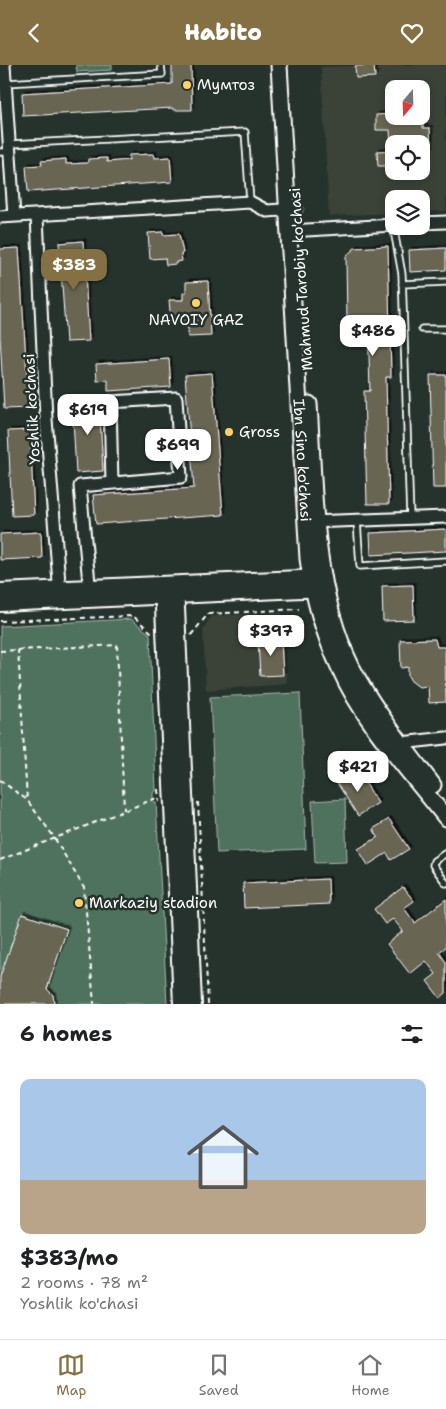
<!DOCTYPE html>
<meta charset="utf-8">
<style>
body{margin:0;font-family:"Shantell Sans",sans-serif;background:#f6f6f6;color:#202124;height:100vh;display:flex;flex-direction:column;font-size:19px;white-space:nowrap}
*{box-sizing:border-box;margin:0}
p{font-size:16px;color:#757577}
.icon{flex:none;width:28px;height:28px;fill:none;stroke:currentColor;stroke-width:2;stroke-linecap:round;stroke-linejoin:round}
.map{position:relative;height:939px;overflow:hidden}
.details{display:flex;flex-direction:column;background:#fff;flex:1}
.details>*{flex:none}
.needle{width:32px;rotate:199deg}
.fabs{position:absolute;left:385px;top:15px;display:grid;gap:10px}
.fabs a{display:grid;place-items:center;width:45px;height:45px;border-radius:10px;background:#fff;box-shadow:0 2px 8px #0003;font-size:25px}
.price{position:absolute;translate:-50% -42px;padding:0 11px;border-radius:10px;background:#fff;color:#222;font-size:16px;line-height:32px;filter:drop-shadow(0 1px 2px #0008)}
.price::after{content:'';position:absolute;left:50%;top:30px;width:15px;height:11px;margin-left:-8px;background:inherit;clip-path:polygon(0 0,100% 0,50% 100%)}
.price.selected{background:#847042;color:#fff}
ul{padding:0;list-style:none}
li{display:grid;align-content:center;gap:10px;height:265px;padding:0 20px}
li span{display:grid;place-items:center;height:155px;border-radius:10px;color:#555}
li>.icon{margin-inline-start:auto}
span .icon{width:90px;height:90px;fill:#fffc;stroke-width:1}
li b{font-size:21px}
h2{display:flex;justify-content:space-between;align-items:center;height:60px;padding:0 20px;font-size:21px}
header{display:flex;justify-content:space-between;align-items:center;height:65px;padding:0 20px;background:#847042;color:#fff;font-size:22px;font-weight:800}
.dock{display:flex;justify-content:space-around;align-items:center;height:70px;border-top:1px solid #e0e0e0;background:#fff;font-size:14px;color:#757577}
.dock a{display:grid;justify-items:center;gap:2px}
.dock .selected{color:#847042}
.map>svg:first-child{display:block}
.built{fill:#3a4238;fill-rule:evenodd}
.green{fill:#50725e;stroke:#a8b8ae}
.building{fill:#696552;stroke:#fff;filter:url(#shadow)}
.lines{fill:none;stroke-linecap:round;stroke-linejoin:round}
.service-casing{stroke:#fff;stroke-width:9}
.minor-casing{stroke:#fff;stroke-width:15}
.tertiary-casing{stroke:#fff;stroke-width:18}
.secondary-casing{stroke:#fff;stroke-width:19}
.path{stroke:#fff;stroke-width:2;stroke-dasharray:5 4;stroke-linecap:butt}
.service{stroke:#26332d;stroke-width:5.5}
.minor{stroke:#26332d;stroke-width:11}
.tertiary{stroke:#26332d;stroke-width:14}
.secondary{stroke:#26332d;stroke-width:15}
.poi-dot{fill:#ffd166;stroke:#26332d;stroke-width:2}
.labels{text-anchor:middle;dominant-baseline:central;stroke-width:5;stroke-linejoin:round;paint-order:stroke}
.poi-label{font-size:15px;fill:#fff;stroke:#26332d;text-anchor:start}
.street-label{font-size:15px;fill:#fff;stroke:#26332d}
</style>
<header><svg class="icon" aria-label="back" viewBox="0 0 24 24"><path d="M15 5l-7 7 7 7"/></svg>Habito<svg class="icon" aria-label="heart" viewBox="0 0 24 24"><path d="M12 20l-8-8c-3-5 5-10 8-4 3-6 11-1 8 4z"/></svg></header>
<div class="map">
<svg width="446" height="939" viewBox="0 0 446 939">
<defs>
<filter id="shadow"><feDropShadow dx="2.5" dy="-2.5" stdDeviation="0" flood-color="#0009"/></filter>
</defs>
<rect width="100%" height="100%" fill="#26332d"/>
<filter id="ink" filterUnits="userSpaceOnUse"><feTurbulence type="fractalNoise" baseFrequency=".02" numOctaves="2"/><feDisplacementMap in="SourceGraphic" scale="10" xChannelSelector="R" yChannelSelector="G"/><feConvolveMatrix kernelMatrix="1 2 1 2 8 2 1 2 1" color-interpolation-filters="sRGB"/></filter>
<g filter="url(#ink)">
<!-- built -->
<path class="built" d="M381,0H446V146L421,147V134H394V148L329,151L321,2ZM394,24H421V51H394ZM394,79H421V106H394Z
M282,548L287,619L206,625L203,565L211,551Z"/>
<!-- green -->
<path class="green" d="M76,0H112V5L77,7Z
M131,554L150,569L156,726L153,728V737H156L167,939H0V561Z
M300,628L306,784L217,788L210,632Z
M345,734L347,797L315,798L312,736Z"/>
<!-- building -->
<path class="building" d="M172,0H191L192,45H173V43L23,51L22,28L172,19Z
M374,0L375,12L356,13L355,1Z
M394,49V51H423V63H430L431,84H421V79H391L390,65H376V50Z
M394,85V101H378L377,86Z
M154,89L155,93L170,92L172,117L28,127L26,101L42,100L41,96L66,94V99L88,98V94L107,93V97L129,95V90Z
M163,167V170L179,169L183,188L181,189L182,196L176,197V199L166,200L165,193L150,194L148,168Z
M83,176L89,276L66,277L59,178Z
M388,181L391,312H386L389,439H367L364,326H370L368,257H347L346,191L355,183Z
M19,183L29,343L4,344L0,271V184Z
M446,183V205L410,207L409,185Z
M208,216L211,271L188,272V262H185L184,257H171L169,235H183V228H186V217Z
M169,294L171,322L108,326V315L97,316L96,299Z
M212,308L223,450L96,459L93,430L194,423L185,310Z
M430,310H446V423H433Z
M99,334L103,406L76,408L72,336Z
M30,365L34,450L12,451L8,366Z
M446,464V486L371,490L370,468Z
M41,467L42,493L0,495V469Z
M413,520L414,555L383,556L382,521Z
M281,574L283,610L260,611L258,575Z
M435,574L437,582H445L446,637L429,638L428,621L419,622L411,616L408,611V602L401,603L400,575Z
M358,706L378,738L358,751L337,718Z
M389,754L409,784L391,795L387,788L368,800L358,784L378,772L373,764Z
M328,814L329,839L244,843L243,818Z
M403,822L414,836L404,843L415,858L446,834V882L439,887L446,897V928L440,933L427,916L436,909L426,896L410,909L387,879L403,866L393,854L385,859L374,844Z
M22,849L67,864L47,924L53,930L54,939H0V912Z"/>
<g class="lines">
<!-- service casing -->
<g class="service-casing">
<path id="service" d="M6,18L162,9L161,0
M10,79L245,67L250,137
M0,87H10
M393,160L402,209L410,453
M402,219L446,217
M422,264H446
M357,456L360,501L446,496
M446,788L434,796L433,800L446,818"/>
</g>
<!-- minor casing -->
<g class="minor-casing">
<path id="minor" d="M4,0L14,151
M37,150L46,354L60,530
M0,152L250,137L267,146L296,144
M421,158L446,157
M289,166L394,160
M310,457L446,452
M90,529L80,421L181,412L176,333L110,337L112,418
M396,681L401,678L446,673"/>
</g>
<!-- tertiary casing -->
<g class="tertiary-casing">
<path id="tertiary" d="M176,519L194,939
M162,520L181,939
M0,526L322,512
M0,539L324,524"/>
</g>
<!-- secondary casing -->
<g class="secondary-casing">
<g id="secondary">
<path id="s1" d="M279,0L308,494C313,531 324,570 340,604C363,657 410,707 446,753"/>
<path d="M309,339C315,430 312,532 358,614C379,651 407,686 433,720"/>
</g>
</g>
<!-- path -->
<path class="path" d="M0,556L133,551L152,568
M191,570L208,549L299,544
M18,584L27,735
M0,586L117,580L124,745
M0,715L27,735L54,772L84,823L94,939
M158,724L159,737
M198,737L208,939
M0,795L159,732"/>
<!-- service -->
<use href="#service" class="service"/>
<!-- minor -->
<use href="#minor" class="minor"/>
<!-- tertiary -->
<use href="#tertiary" class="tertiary"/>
<!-- secondary -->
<use href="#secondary" class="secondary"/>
</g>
</g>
<!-- markers -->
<g class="poi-dot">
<circle cx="187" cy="20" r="5"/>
<circle cx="196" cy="238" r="5"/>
<circle cx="229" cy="367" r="5"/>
<circle cx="79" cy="838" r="5"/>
</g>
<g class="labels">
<!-- poi labels -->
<g class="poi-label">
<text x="197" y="20">Мумтоз</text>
<text x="196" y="255" text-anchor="middle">NAVOIY GAZ</text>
<text x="239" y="367">Gross</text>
<text x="89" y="838">Markaziy stadion</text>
</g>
<!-- street labels -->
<g class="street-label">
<text transform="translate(301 214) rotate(-94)">Mahmud Tarobiy ko'chasi</text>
<text transform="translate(32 344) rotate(-93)">Yoshlik ko'chasi</text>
<text stroke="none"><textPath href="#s1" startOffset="396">Ibn Sino ko'chasi</textPath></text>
</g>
</g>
</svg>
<div class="fabs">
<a><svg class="needle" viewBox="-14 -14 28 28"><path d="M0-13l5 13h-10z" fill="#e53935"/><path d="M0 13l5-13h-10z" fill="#757577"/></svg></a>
<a><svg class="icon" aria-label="locate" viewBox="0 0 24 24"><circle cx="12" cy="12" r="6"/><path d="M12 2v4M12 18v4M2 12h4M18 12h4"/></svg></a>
<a><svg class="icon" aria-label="layers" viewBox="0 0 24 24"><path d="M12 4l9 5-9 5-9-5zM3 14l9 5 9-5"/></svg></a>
</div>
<b class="price selected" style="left:74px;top:226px">$383</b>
<b class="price" style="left:373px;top:292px">$486</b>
<b class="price" style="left:88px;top:371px">$619</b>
<b class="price" style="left:178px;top:406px">$699</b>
<b class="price" style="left:271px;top:592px">$397</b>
<b class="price" style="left:358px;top:728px">$421</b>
</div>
<section class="details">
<h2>6 homes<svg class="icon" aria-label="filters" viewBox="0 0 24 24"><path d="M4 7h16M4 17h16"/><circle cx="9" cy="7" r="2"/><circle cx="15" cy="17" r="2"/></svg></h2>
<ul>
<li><span style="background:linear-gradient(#a9c7e8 65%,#b9a48a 0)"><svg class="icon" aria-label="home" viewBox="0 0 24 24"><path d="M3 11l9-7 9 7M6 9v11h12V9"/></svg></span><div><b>$383/mo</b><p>2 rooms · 78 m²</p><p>Yoshlik ko'chasi</p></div></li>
</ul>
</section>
<nav class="dock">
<a class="selected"><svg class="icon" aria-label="map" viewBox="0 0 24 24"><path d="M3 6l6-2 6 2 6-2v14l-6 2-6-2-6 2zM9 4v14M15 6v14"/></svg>Map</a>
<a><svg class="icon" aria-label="saved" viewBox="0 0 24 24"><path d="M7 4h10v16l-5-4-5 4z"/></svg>Saved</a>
<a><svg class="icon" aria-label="home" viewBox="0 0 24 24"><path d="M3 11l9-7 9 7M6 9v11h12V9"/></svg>Home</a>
</nav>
